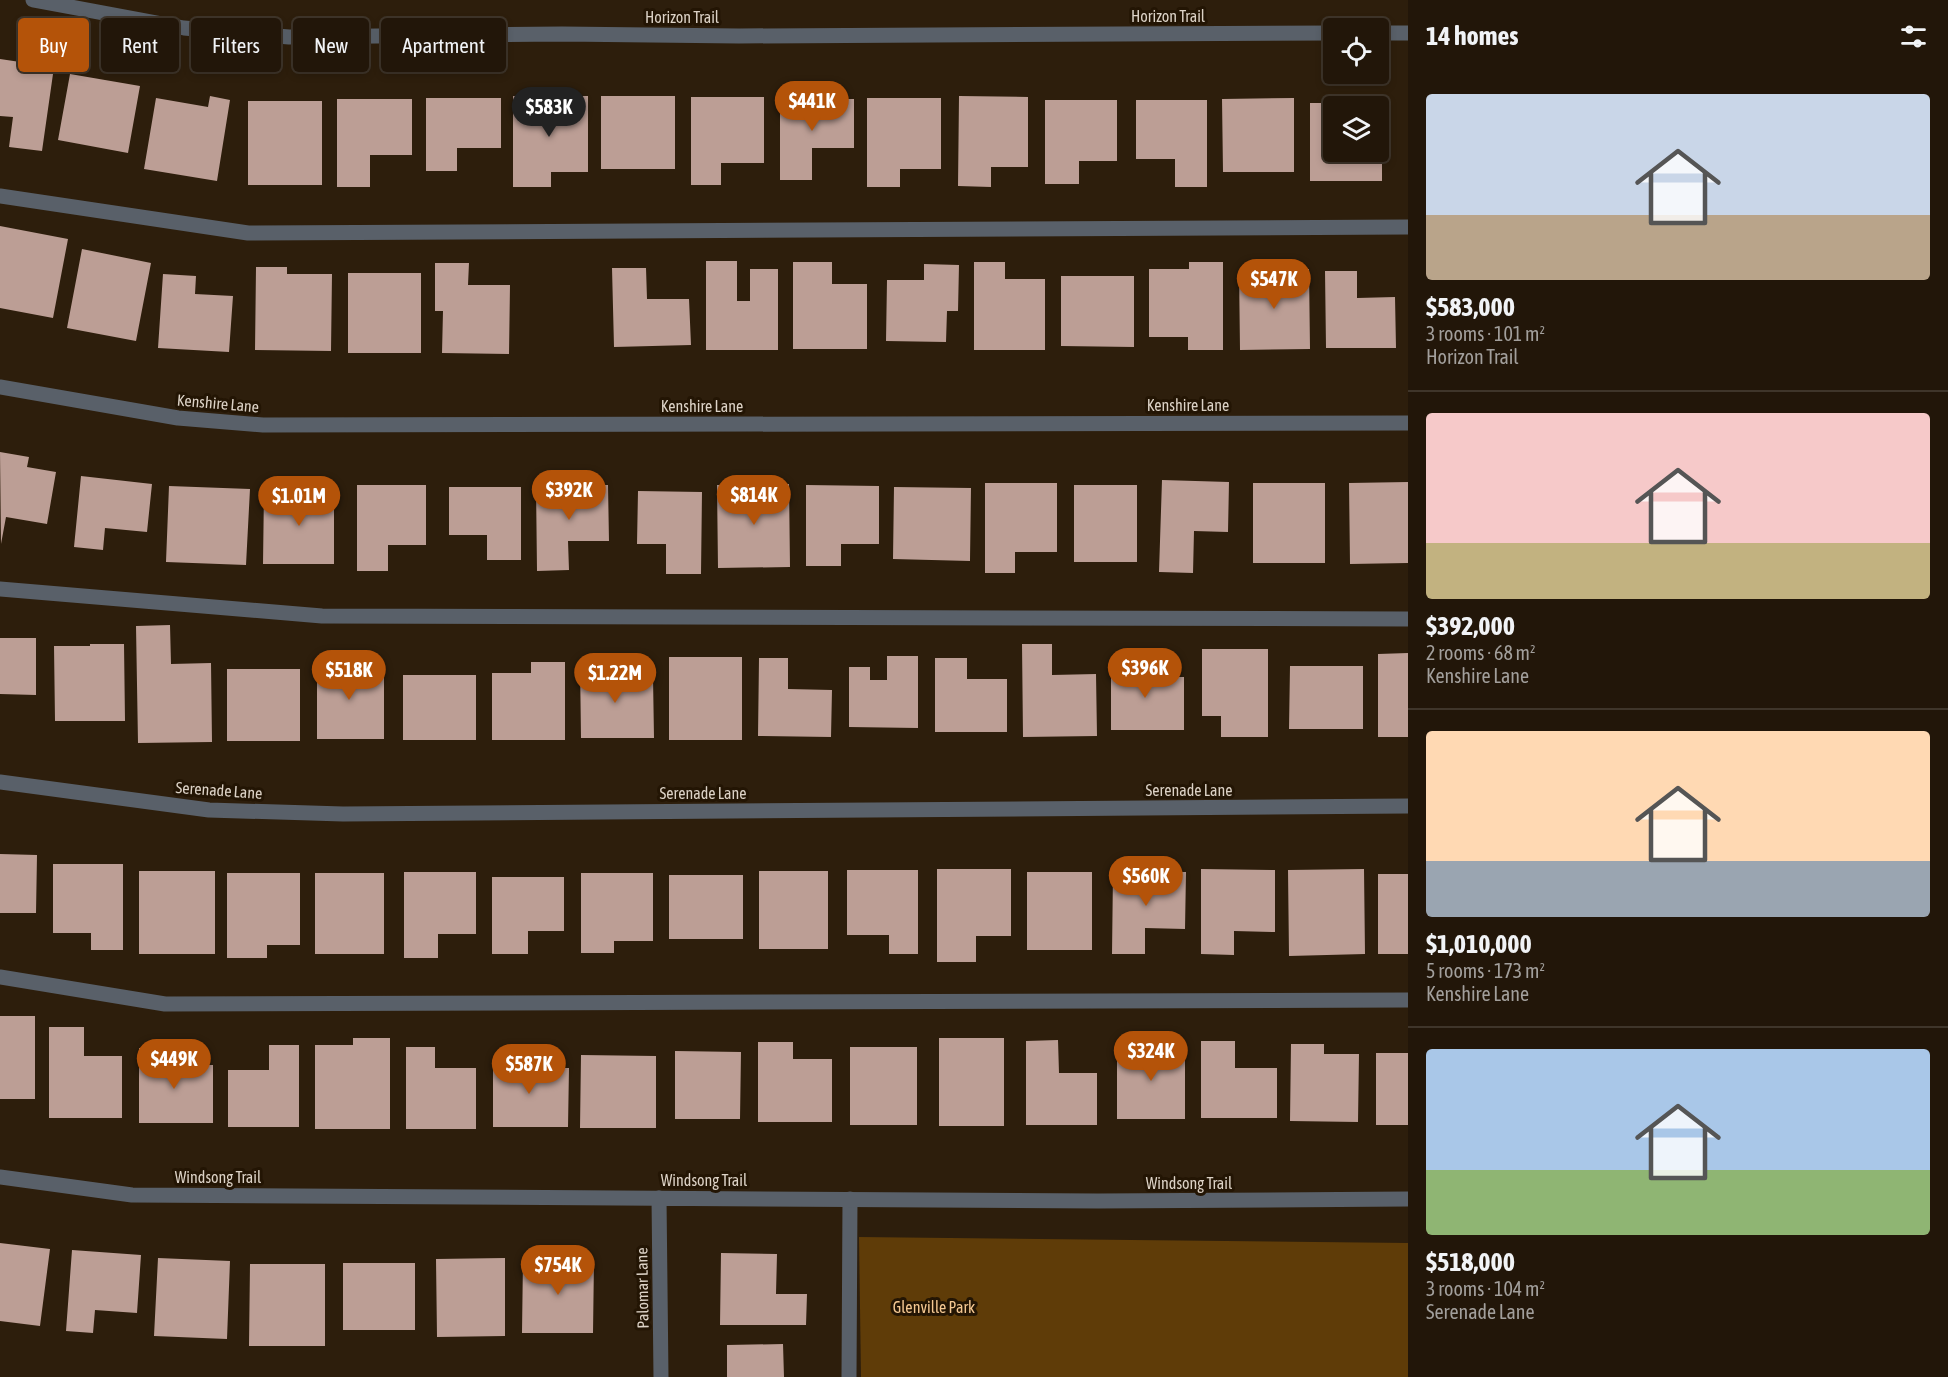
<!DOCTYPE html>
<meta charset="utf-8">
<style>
body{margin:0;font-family:"Asap Condensed",sans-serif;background:#2a1f12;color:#f1f3f6;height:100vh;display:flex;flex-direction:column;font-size:22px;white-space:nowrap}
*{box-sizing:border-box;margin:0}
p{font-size:20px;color:#a29f9c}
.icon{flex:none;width:33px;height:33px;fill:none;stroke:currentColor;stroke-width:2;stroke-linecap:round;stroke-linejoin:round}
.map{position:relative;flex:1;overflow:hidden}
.side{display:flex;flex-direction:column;background:#221609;width:540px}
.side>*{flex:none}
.top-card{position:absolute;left:18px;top:18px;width:570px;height:54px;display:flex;gap:12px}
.buttons{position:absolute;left:1323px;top:18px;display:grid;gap:12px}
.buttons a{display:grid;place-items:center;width:66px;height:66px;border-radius:6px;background:#221609;box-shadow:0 3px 9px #0003,0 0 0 2px #3f352a;font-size:30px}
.price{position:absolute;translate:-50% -51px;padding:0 14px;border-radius:21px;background:#b45309;color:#fff;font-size:20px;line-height:39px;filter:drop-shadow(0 2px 3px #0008)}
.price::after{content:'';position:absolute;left:50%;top:36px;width:18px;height:14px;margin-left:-9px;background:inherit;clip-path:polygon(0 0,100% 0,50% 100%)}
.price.selected{background:#222;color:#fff}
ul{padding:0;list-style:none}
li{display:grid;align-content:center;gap:12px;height:318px;padding:0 18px}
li+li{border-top:2px solid #3f352a}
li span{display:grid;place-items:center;height:186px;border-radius:6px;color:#555}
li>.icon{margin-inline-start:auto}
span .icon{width:108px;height:108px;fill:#fffc;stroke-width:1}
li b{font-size:26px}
h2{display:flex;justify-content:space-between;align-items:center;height:72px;padding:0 18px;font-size:26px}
.tag{padding:0 21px;border-radius:6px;background:#221609;box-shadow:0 3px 9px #0003,0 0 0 2px #3f352a;font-size:21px;line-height:54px}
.tag.selected{background:#b45309;color:#fff}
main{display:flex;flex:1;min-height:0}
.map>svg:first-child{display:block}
.green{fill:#5f3c08}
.building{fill:#bc9e95;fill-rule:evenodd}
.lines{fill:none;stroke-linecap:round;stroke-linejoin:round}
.lane{stroke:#596069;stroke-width:15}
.street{stroke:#596069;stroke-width:15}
.labels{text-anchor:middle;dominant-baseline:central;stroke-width:6;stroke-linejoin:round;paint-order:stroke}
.street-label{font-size:16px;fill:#dcd2c6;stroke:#231504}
.park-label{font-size:16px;fill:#f5c892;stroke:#231504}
</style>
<main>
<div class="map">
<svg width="1408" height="1377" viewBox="0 0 1408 1377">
<rect width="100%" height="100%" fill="#2d1e0c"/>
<!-- green -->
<path class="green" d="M859,1237L1408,1243V1377H861Z"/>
<!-- building -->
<path class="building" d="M0,59L54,67L42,151L9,147L13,117L0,116Z
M70,74L140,86L128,153L58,140Z
M210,96L230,100L217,181L144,169L156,98L208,107Z
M513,96H588V172H551V187H513Z
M601,96H675V169H601Z
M959,96L1028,97V167H991V187L958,186Z
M691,97H764V163H721V185H691Z
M426,98H501V148H457V171H426Z
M867,98H941V169H900V187H867Z
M1294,98V172H1223L1222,99Z
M337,99H412V155H370V187H337Z
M780,99H854V148H812V180H780Z
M1045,100H1117V161H1079V184H1045Z
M1136,100H1207V187H1175V159H1136Z
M248,101H322V185H248Z
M1310,103H1382V181H1310ZM1334,106H1378V152H1334Z
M0,226L68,239L53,318L0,308Z
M82,249L151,263L136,341L67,328Z
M706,261H737V301H750V269H778V350H706Z
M793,262H832V284H867V349H793Z
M974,262H1005V279H1045V350H974Z
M1189,262H1223V350H1188V337H1149V269H1189Z
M435,263H469L468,285H510L509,354L442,353L443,311H435Z
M924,264L959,265L958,311H947L946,342L886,341L887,280H924Z
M256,267H287V274H332L331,351L255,350Z
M612,268H646L647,299H689L691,345L614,347Z
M1309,269L1310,349L1240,350L1239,270Z
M1325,271H1357V298L1395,297L1396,348H1326Z
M348,273H421V353H348Z
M163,274L196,276L195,294L233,296L229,352L158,348Z
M1061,276H1134V347L1061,346Z
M0,452L29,457L27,467L56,472L47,524L6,517L1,544Z
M81,476L152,484L147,532L105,528L103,550L74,547Z
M1162,480L1229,482L1228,532L1194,531L1193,573L1159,572Z
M1408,482V563L1350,564L1349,483Z
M985,483H1057V552H1015V573H985Z
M1253,483H1325V563H1253Z
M789,484L790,567L718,568L717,485Z
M357,485H426V545H388V571H357Z
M536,485H608L609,541H568L569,570L537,571Z
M806,485L879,486V544H841V566H806Z
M1074,485H1137V562H1074Z
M169,486L250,489L246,565L166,562Z
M449,487H521V560H487V535H449Z
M894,487L971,488L970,561L893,559Z
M264,489H334V564H263Z
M638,491L702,492L701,574H666V544H637Z
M170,625L171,664L211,663L212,742L138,743L136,626Z
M0,638H36V695L0,694Z
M90,644H124L125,721H55L54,646H90Z
M1022,644H1052V675L1096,674L1097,736L1023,737Z
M1202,649H1268V737H1221V716H1202Z
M1408,653V737H1378V654Z
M887,656H918V728L849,727V667H870V680H887Z
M669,657H742V740H669Z
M1111,657H1141V677H1184V730H1111Z
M317,658H350V668H384V739H317Z
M759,658H788V689L832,690L831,737L758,736Z
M935,658H967V679H1007V732H935Z
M531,662H565V740H492V673H531Z
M580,663H614V677H653L654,738H581Z
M1290,666H1363V729H1289Z
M227,669H300V741H227Z
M403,675H476V740H403Z
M0,854L37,855L36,913H0Z
M53,864H123V950H91V933H53Z
M937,869H1011V936H976V962H937Z
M1201,869L1275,870V932L1234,931V955L1201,954Z
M1364,869L1365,954L1289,956L1288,870Z
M847,870H918V954H889V935H847Z
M139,871H215V954H139Z
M759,871H828V949H759Z
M404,872H476V934H438V958H404Z
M1027,872H1092V950H1027Z
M1113,872H1186L1185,929L1145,928V954H1112Z
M227,873H300V945H267V958H227Z
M315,873H384V954H315Z
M581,873H653V941H614V953H581Z
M1378,874H1408V954H1378Z
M669,875H743V939H669Z
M492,877H564V931H528V954H492Z
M0,1016H35V1099H0Z
M49,1027H84V1056H122V1118H49Z
M353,1038H390V1129H315V1045H353Z
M939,1038H1004V1126H939Z
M1058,1040L1059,1073H1097V1125H1026V1041Z
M1201,1041H1235V1068H1277V1118H1201Z
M758,1042H793V1059H832V1122H758Z
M1117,1044H1185V1119H1117Z
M1291,1044H1324V1054H1359L1358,1122L1290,1121Z
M269,1045H299V1127H228V1070H269Z
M406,1047H435V1068H476V1129H406Z
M850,1047H917V1125H850Z
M139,1048H171V1065H213V1123H139Z
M675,1051L741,1052L740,1119H675Z
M1376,1053H1408V1125H1376Z
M581,1055L656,1056V1128H580Z
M493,1058H522V1068H569L568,1127H493Z
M0,1243L50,1249L40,1326L0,1321Z
M72,1250L141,1255L137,1313L95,1310L93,1333L66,1331Z
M721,1253L777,1254L776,1294H807L806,1325H720Z
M158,1258L230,1261L227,1339L154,1336Z
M505,1258V1336L437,1337L436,1259Z
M523,1259L594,1260L593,1333H522Z
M343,1263H415V1330H343Z
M250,1264H325V1346H249Z
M783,1344L784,1377H727V1345Z"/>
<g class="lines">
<!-- lane -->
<path class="lane" d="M0,196L248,233L1408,227
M0,589L322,616L1408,619
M0,977L165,1004L1408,1000
M849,1377L850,1199"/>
<!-- street -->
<path class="street" d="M33,0L184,28L289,37L562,34L739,36L1334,33
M1378,33H1408
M0,387L178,418L263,425L1408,423
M0,782L209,810L343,814L1408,806
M0,1177L132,1195L1098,1201L1408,1199
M659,1198L661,1377"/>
</g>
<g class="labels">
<!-- street labels -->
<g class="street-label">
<text x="1168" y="16">Horizon Trail</text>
<text x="682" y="17">Horizon Trail</text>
<text transform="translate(218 403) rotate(5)">Kenshire Lane</text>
<text x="1188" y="405">Kenshire Lane</text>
<text x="702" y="406">Kenshire Lane</text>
<text transform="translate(219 790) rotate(4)">Serenade Lane</text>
<text x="1189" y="790">Serenade Lane</text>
<text x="703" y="793">Serenade Lane</text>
<text x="218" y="1177">Windsong Trail</text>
<text x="704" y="1180">Windsong Trail</text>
<text x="1189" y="1183">Windsong Trail</text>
<text transform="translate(642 1288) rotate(-91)">Palomar Lane</text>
</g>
<!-- park labels -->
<g class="park-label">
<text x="934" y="1307">Glenville Park</text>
</g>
</g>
</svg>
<div class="buttons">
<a><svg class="icon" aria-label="locate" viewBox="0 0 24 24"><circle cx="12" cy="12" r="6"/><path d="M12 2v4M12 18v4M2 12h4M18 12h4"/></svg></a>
<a><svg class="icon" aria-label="layers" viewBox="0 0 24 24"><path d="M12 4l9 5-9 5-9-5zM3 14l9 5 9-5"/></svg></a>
</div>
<b class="price" style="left:812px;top:132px">$441K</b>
<b class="price selected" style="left:549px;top:138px">$583K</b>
<b class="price" style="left:1274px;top:310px">$547K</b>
<b class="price" style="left:569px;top:521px">$392K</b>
<b class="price" style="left:754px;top:526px">$814K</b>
<b class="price" style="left:299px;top:527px">$1.01M</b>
<b class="price" style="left:1145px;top:699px">$396K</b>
<b class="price" style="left:349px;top:701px">$518K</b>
<b class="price" style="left:615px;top:704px">$1.22M</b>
<b class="price" style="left:1146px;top:907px">$560K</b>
<b class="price" style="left:1151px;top:1082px">$324K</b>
<b class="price" style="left:174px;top:1090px">$449K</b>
<b class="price" style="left:529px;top:1095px">$587K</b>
<b class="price" style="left:558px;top:1296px">$754K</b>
<div class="top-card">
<a class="tag selected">Buy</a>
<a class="tag">Rent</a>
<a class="tag">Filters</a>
<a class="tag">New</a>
<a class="tag">Apartment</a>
</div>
</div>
<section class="side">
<h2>14 homes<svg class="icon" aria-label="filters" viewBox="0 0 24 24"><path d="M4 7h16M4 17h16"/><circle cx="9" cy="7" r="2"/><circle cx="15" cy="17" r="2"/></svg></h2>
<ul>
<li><span style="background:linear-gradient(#c9d6e8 65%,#b9a48a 0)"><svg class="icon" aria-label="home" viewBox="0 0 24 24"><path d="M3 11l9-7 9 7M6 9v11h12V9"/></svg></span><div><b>$583,000</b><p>3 rooms · 101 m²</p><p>Horizon Trail</p></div></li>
<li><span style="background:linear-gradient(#f6c9c9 70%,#c2b280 0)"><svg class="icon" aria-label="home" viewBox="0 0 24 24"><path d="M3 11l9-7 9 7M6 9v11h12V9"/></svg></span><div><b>$392,000</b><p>2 rooms · 68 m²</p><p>Kenshire Lane</p></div></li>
<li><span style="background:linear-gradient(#ffd9b3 70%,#9aa5b1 0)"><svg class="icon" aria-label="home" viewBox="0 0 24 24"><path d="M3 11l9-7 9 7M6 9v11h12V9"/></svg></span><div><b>$1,010,000</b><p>5 rooms · 173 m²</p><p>Kenshire Lane</p></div></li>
<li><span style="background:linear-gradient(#a9c7e8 65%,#8fb573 0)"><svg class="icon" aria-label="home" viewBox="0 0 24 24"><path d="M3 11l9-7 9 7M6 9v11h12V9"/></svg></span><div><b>$518,000</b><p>3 rooms · 104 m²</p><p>Serenade Lane</p></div></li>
</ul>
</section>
</main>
